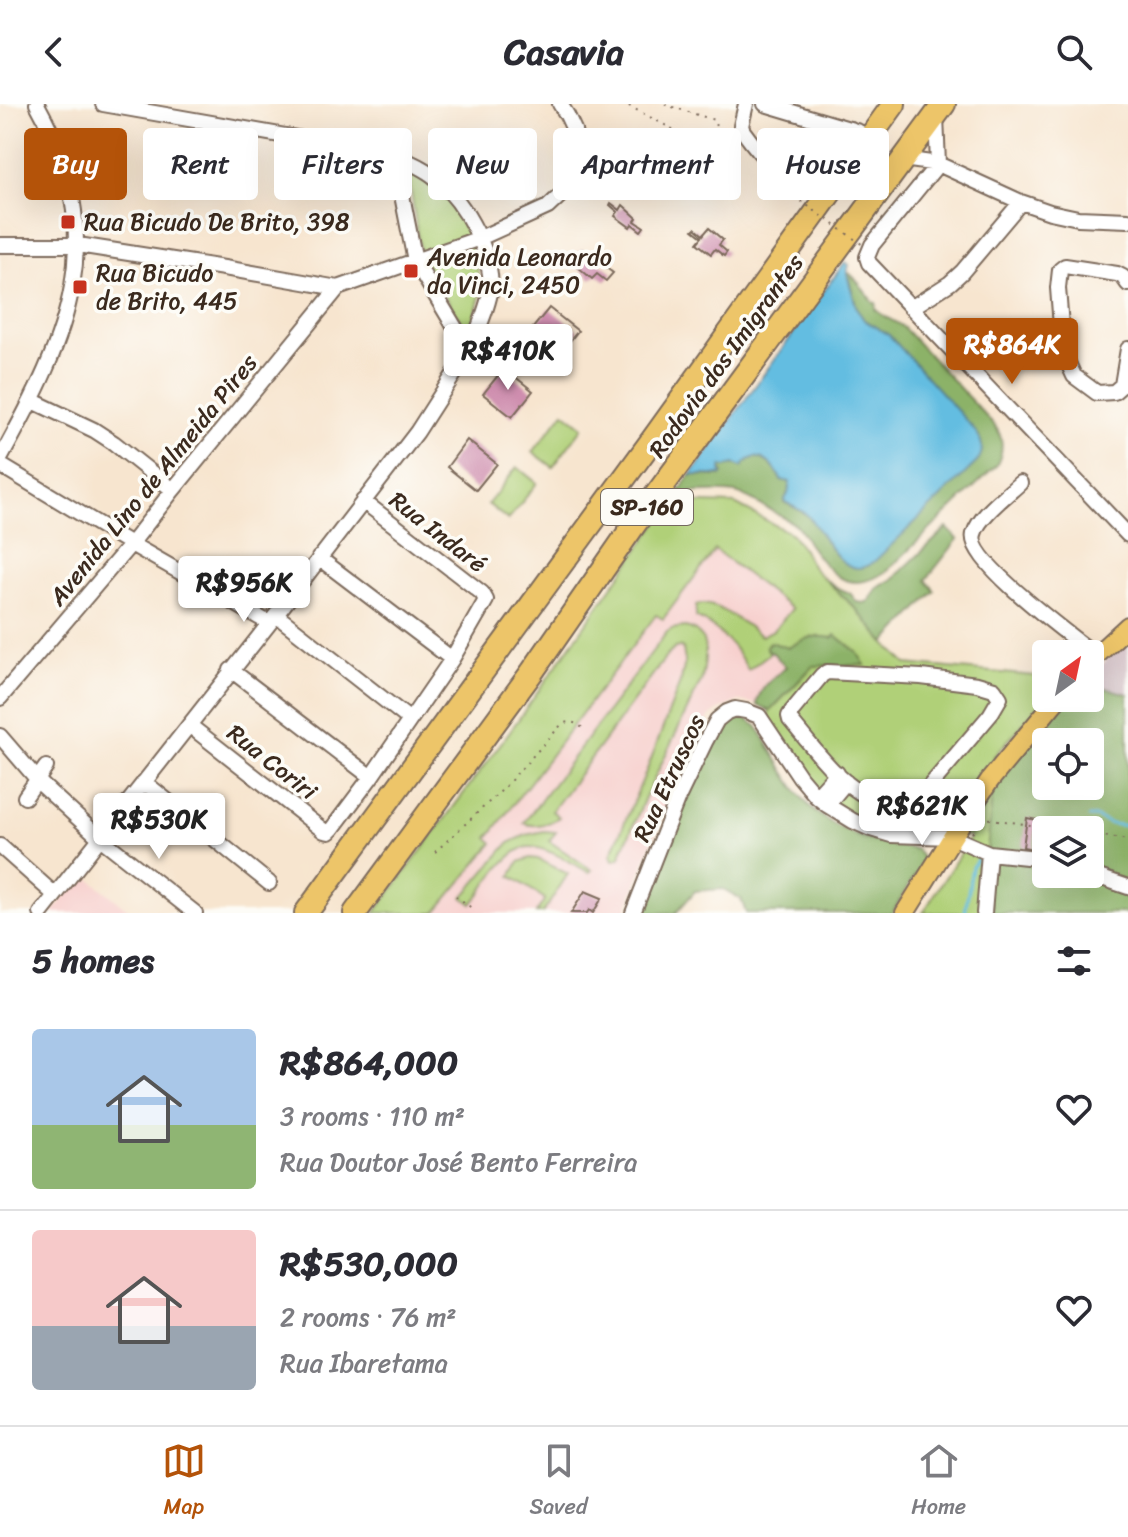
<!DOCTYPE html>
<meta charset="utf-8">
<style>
body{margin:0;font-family:Sriracha,sans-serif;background:#f2f2f3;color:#2b2b33;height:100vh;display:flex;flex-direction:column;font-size:30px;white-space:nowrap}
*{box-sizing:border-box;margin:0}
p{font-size:26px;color:#7c7c81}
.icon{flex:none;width:44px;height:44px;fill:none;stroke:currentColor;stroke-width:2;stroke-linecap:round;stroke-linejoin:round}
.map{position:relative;height:809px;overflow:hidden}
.panel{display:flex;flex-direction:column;background:#fff;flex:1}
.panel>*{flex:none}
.guide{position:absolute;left:24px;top:24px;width:1080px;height:72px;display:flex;gap:16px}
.needle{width:52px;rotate:33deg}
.fabs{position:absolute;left:1032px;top:536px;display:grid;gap:16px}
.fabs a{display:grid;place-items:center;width:72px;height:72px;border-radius:8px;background:#fff;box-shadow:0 8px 32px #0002;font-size:40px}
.price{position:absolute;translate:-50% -68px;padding:0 18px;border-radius:8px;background:#fff;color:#222;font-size:26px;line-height:52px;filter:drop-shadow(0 2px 4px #0008)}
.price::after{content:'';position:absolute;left:50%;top:48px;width:24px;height:18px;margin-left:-12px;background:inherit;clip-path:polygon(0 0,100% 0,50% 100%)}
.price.current{background:#b45309;color:#fff}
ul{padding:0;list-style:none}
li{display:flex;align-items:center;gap:24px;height:200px;padding:0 32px}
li+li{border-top:2px solid #e1e1e2}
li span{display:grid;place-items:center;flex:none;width:224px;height:160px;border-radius:8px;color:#555}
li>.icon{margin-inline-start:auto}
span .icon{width:96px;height:96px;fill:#fffc;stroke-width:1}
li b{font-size:34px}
h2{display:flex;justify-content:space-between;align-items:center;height:96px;padding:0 32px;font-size:34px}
.tag{padding:0 28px;border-radius:8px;background:#fff;box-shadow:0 8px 32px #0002;font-size:28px;line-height:72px}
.tag.current{background:#b45309;color:#fff}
header{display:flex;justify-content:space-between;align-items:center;height:104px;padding:0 32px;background:#fff;font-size:36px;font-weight:700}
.menu{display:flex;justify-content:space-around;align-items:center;height:112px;border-top:2px solid #e1e1e2;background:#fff;font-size:22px;color:#7c7c81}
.menu a{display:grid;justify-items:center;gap:4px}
.menu .current{color:#b45309}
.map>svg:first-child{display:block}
.built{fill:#f7d0ce}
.industrial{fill:#d2bec4}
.green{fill:#b0d078;stroke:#767d4b;stroke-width:2;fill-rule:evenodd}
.forest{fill:#8cb268;stroke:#646e43;stroke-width:2;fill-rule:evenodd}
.water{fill:#64bde1;stroke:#507480;stroke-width:2}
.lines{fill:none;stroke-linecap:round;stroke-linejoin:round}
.stream{stroke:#64bde1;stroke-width:3}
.building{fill:#cf8eaf}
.minor-casing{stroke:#7d6b5c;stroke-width:18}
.major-casing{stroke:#7d6b5c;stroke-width:22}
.highway-casing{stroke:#7d6b5c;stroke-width:26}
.path{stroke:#7d6b5c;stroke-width:2;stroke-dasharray:2 6;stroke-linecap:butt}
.minor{stroke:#fff;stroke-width:14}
.major{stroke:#edc569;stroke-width:18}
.highway{stroke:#edc569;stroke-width:22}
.path-bridge{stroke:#7d6b5c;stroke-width:2;stroke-dasharray:2 6;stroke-linecap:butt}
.poi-dot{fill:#c8321e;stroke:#fdfcf7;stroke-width:3}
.labels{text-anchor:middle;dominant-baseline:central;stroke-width:7;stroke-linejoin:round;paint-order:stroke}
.shield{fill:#fdfcf7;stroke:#75695f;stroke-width:2}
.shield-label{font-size:22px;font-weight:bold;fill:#3b2a1e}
.poi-label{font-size:24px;fill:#3b2a1e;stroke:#fdfcf7;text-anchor:start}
.street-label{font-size:24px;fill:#3b2a1e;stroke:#fdfcf7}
</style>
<header><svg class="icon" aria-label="back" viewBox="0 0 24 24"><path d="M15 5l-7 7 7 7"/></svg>Casavia<svg class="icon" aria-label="search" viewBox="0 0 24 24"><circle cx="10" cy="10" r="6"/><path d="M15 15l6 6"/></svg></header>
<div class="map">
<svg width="1128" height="809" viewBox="0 0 1128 809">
<rect width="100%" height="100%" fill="#fdfcf7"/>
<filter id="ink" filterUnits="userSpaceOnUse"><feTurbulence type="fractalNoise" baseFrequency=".0125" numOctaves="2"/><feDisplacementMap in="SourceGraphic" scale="16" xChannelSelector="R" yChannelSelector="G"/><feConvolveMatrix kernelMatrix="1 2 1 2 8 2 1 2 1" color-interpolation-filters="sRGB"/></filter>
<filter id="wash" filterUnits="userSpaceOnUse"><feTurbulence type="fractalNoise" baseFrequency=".006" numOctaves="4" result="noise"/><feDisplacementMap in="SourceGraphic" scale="32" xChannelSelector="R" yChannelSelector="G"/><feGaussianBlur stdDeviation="1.8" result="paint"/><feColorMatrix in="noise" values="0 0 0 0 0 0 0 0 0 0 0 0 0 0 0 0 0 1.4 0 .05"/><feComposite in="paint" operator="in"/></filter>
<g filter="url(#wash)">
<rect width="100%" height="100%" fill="#f7e5cf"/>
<!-- built -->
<path class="built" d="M672,398L735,400L792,430L803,446L813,464L858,507L885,539L906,560L813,562L770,607L752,599L739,597L720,605L709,613L661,715L625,809H375L518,616Z
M83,769L132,809H52Z"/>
<!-- industrial -->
<path class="industrial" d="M1128,535V590L1090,580V576L1110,551Z"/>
<!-- green -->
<path class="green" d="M408,67L445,86L471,136L482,186L469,230L421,155Z
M564,308L583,323L553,363L533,348Z
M517,363L537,379L508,416L488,400Z
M672,398L735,400L792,430L803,446L813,464L858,507L885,539L906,560L1046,573V594L994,652L1011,653L1046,682H1090L1128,809H923L971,732L892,728L833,702L814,684L768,615L770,607L813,562L864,561L835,532L831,535L818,532L788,544L770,538L768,539L767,545L770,549L748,566C737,544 718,524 696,513V501C714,495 746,521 761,532L774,526L792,505L715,446L663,515L656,511L488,734L493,739L435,809H375L518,616ZM1046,726H1090V770H1046Z
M685,523C711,528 706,555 702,575L644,696L619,755L613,756L611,751L648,663L681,576L685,558L683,545L679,543L675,544L666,553L552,707L559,713C550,720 534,724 524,719L667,528L672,525Z
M544,727L556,728L549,737L592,766L589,768C573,760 547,743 530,743C509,743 485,784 472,800L463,793L509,739L526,731Z
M530,754L538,755L568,770L543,809H536L545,795L511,772L519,758Z"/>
<!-- forest -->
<path class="forest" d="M847,168C856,172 865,189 873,198L876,199L875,205C882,213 894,216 903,223L994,321C1004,333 1004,348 996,362L887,467C849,493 829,469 808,439C805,434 802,427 798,423C792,417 748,394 739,390C724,385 695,389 678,389L691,371L721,372L723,369L721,365L722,362L726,363L734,360L742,363C756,343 774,360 781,376L790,378V384L784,398C792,402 800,406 807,411C827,430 832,467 868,462L979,332L889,231L864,216L857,205Z
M947,424L958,435L926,476L935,487L885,539L858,507L826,476L838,484L850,489L857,498L864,499L869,497L877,484L892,476Z
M835,531L857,548L865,561L813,562L770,607L757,601C758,584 774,574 786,563L772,548L770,549L766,542L770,538L788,544C806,533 811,531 833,534Z
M1090,580L1128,590V809H982L993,676L1060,594H1090ZM1046,638H1090V682H1046ZM1046,726H1090V770H1046Z
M737,613L746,615L757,622C772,646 797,694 817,709C846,732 881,740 916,745L923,755L918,767L892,809H746L741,795L723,785L695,787L676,809H639L684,696L721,620L728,615Z"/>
<!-- water -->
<path class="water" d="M845,158L849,161L847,168L848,174L857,205L864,216L889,231L973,324C982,336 986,345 977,358L875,457C843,484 823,426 806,410C800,405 791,402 784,397L788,390L790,378L781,376C774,359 756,343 742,363L734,360L726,363L722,362L721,365L722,371H691Z"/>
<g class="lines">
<!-- stream -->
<path class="stream" d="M1089,713H1095L1111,720L1128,722
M965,809L972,763L980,751"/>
</g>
<g id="blocks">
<!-- building -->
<path class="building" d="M658,39L687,62L666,89L637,65Z
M611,99L620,106L623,101L637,114L635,117L644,123L641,127L632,120L630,123L615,112L618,108L610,101Z
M695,124L703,131L709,124L723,136L719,141L727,148L724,152L715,145L711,150L697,139L702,133L693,126Z
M582,145L613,169L606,177L597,170L592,175L571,157Z
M549,204L578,227L557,253L528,230Z
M504,264L533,287L512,313L483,290Z
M467,336L497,360L476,386L447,363Z
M1027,714L1037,716L1033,745L1023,743Z
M585,787L602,794L593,809L589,806L587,809H571Z"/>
</g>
</g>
<g filter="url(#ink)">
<use href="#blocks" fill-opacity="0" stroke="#7d6b5c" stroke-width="2"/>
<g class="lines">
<!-- minor casing -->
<g class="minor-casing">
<path id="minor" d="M103,0L394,51
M746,0L741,22L743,27C756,45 787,86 810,75L851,25
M765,0L859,28
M936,12L938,60L872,141L867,153L869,159L1128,431
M394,51C409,58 425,64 437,75C465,99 495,151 490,189C486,209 477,228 469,247L415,157Z
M903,55L938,60L1021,98L1050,108L1078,114L1128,116
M0,141H78L224,164L338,184L480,134L548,103L564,88L571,76L574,65L576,43L574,26L567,11L560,0
M1128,180L1123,173L1117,170L1065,162L1060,166L1058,184L1063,248L1074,272L1097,289L1114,288L1122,281L1128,245
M911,204L950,179L962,168L1021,98
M33,297L94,326L114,339L173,386
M0,355C69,231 111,135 37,0
M0,361L131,440L269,519
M1020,379C1006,392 979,412 974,430C966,456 1074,534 1095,551
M319,454L452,555
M276,511L410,616
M231,566L371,673
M827,568L921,573L977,580L994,585L1000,594L990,611L918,696C909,705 901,703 889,700C846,692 817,648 790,616L789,612L792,607L822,571Z
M0,594L131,440L173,386L338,184
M189,621L324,727L329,728L332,725L371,673L452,555L486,496L482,489L363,397
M0,632L43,682L100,734L195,809
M144,678L269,779
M816,692L837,669
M25,693L46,663
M827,701L846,678
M0,742L55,791
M1090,770L1128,783
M41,809L276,511L417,328L469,247
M633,809L677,696L705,638L717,616L727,608L735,605L746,607L759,612L800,673L816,692L827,701L853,717L871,725L891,731L952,733L989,749L1046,755
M984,809L989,749"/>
</g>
<!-- major casing -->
<g class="major-casing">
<path id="major" d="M1090,557L1128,522
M905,809L963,716L990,676L1058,594"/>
</g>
<!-- highway casing -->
<g class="highway-casing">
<path id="highway" d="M306,809L653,335L894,0
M355,809L532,568L634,421L944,0"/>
</g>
<!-- path -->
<path class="path" d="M621,0L629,2L716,48L722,42L714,16L663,0
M794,88L800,95L803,90
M801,97L808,87
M972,729L985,714L1063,726
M1090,730L1128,736
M1041,741L1042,724
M435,748L502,686L562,620C572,615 578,621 586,626
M456,792L474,806"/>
<!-- minor -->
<use href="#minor" class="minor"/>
<!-- major -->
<use href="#major" class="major"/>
<!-- highway -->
<use href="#highway" class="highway"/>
<!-- path-bridge -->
<path class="path-bridge" d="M801,97L863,141"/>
</g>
</g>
<!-- markers -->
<g class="poi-dot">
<rect x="60" y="110" width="16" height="16" rx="4"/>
<rect x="403" y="159" width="16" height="16" rx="4"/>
<rect x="72" y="175" width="16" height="16" rx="4"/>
</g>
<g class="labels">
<!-- shield labels -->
<rect class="shield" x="601" y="385" width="92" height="36" rx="6"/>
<g class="shield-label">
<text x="647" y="403">SP-160</text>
</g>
<!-- poi labels -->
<g class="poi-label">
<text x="84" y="118">Rua Bicudo De Brito, 398</text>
<text x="427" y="153">Avenida Leonardo<tspan x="427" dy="28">da Vinci, 2450</tspan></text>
<text x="96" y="169">Rua Bicudo<tspan x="96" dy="28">de Brito, 445</tspan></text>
</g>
<!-- street labels -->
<g class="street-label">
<text transform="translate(726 252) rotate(-54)">Rodovia dos Imigrantes</text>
<text transform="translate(153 376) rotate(-51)">Avenida Lino de Almeida Pires</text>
<text transform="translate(438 428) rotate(38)">Rua Indaré</text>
<text transform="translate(272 658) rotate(38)">Rua Coriri</text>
<text transform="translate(669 674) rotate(-65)">Rua Etruscos</text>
</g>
</g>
</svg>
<div class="fabs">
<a><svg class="needle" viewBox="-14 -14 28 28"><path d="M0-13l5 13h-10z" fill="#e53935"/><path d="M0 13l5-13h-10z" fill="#7c7c81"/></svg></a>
<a><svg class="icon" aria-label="locate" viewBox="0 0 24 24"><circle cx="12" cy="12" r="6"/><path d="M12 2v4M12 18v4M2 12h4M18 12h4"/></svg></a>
<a><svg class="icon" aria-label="layers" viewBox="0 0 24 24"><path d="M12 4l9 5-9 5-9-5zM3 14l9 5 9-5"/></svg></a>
</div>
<b class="price current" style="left:1012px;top:282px">R$864K</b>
<b class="price" style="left:508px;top:288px">R$410K</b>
<b class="price" style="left:244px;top:520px">R$956K</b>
<b class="price" style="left:922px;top:743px">R$621K</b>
<b class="price" style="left:159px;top:757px">R$530K</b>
<div class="guide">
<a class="tag current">Buy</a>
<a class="tag">Rent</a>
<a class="tag">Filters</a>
<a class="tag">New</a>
<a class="tag">Apartment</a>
<a class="tag">House</a>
</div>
</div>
<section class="panel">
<h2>5 homes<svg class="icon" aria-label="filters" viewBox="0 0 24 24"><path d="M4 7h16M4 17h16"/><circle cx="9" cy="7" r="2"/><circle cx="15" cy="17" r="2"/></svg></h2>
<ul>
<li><span style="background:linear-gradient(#a9c7e8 60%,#8fb573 0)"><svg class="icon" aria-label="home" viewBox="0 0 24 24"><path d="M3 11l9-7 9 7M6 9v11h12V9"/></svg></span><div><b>R$864,000</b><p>3 rooms · 110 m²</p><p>Rua Doutor José Bento Ferreira</p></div><svg class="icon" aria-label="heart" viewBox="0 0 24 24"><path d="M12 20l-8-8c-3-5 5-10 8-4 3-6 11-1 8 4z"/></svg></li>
<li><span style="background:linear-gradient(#f6c9c9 60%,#9aa5b1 0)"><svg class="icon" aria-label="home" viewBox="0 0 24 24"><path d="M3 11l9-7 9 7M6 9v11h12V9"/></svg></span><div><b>R$530,000</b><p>2 rooms · 76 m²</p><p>Rua Ibaretama</p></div><svg class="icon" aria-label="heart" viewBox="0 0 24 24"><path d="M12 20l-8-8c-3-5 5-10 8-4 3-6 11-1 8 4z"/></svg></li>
</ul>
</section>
<nav class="menu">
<a class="current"><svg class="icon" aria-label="map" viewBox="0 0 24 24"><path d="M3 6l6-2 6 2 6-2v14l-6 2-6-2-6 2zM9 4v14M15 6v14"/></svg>Map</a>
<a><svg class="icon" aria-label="saved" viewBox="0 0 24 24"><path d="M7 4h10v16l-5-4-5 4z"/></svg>Saved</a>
<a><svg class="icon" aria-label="home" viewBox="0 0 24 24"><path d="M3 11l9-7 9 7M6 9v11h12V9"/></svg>Home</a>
</nav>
